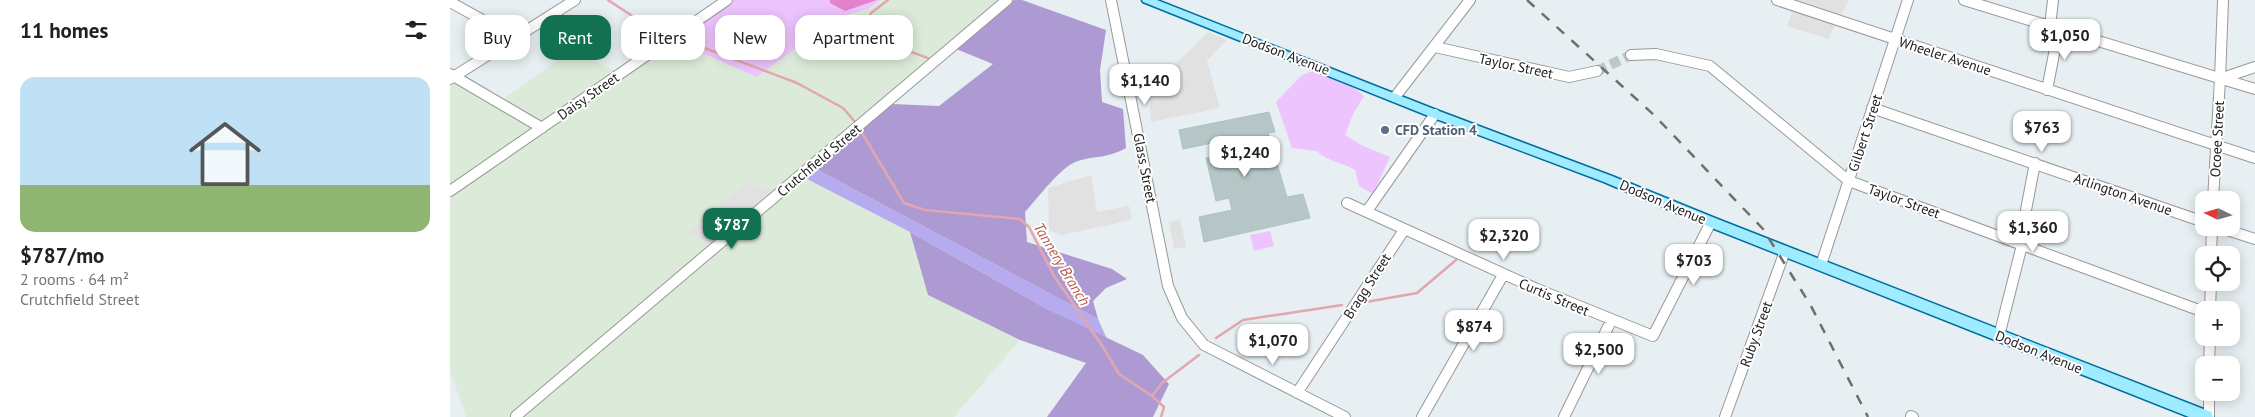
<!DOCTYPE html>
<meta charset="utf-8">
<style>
body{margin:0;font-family:"PT Sans",sans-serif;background:#f6f6f6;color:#202124;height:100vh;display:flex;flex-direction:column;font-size:19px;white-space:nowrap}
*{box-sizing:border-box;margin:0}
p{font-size:16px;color:#757577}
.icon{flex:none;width:28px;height:28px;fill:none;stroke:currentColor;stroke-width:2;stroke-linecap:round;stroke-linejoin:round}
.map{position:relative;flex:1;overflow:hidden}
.side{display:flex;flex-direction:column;background:#fff;width:450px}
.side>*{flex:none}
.banner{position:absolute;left:15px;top:15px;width:475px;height:45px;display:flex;gap:10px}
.needle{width:32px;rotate:275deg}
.buttons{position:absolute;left:1745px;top:191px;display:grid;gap:10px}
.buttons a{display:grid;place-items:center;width:45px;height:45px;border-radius:10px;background:#fff;box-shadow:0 2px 12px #0003;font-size:25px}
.price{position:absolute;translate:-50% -42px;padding:0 11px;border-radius:10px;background:#fff;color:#222;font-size:16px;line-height:32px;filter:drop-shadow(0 1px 2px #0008)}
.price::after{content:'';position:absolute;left:50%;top:30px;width:15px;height:11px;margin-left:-8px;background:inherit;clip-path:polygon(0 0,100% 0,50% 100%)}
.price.active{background:#127151;color:#fff}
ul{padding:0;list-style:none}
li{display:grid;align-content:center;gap:10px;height:265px;padding:0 20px}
li span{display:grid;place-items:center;height:155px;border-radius:15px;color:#555}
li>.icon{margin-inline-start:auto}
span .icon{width:90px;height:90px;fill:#fffc;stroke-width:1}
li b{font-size:21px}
h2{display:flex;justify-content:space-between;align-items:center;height:60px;padding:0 20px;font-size:21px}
.pill{padding:0 18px;border-radius:15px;background:#fff;box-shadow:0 2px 12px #0003;font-size:18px;line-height:45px}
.pill.active{background:#127151;color:#fff}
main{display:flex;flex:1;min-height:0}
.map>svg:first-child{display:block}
.industrial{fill:#dcebd9}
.grass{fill:#b5abee}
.forest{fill:#ae9ad3}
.park{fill:#edc4fd}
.pitch{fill:#e582cc}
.parking{fill:#e1e1e1}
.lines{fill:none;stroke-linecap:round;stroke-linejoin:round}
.stream{stroke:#e2a6ae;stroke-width:2.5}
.building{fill:#b6c6c7;stroke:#a9c3c5}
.minor-tunnel{stroke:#bfc6c8;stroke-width:10;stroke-dasharray:10 5;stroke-linecap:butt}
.minor-casing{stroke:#989898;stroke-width:12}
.major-casing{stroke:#006d9e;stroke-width:3}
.minor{stroke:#fff;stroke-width:10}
.major{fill:#9febff;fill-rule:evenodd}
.rail{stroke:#6f6f6f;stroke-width:2.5;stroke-dasharray:10 10;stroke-linecap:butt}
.service-dot{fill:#5c6f8a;stroke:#fff;stroke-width:2}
.labels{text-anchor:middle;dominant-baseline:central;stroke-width:4;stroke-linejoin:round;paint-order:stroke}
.street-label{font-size:14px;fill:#212121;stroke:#fff}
.service-label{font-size:14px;font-weight:bold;fill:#4e5e75;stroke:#fff;text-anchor:start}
.water-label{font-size:15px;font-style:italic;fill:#b85646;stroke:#fff}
</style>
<main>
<section class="side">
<h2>11 homes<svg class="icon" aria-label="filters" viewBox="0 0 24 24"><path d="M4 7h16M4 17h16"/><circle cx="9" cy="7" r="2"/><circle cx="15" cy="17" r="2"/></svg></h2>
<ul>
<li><span style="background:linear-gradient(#bfe0f5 70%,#8fb573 0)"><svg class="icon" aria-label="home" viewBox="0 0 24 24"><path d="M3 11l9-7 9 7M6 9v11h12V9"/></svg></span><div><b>$787/mo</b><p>2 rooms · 64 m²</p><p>Crutchfield Street</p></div></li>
</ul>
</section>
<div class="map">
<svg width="1805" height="417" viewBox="0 0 1805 417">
<rect width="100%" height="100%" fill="#e7eff2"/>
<!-- industrial -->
<path class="industrial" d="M430,0H564L355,178L460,232L478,295L570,340L504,417H16L0,371V84L13,75L53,99L123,50L175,76L224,41L307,77L388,17L418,9Z"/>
<!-- grass -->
<path class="grass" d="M366,169L648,319L657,339L597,309L460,232L355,178Z"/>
<!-- forest -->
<path class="forest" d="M564,0H572L656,30L650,70L652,102L673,109L676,148C656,159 647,155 628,161C611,166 588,198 575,212L577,242L662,269L677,279L656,288L643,301L648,319L366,169L442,104L489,106L543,64L506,49Z
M460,232L597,309L693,355L719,384L703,417H597L636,363L570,340L478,295Z"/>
<!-- park -->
<path class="park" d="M282,0H430L418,9L388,17L307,77L224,41Z
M863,71L904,88L914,96L903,114L895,135L911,145L940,157L923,194L909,186L905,170C894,163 876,161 867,151L842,148L826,102L852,75Z
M820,231L824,246L804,251L800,235Z"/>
<!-- pitch -->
<path class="pitch" d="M380,0H427L395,11L380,3Z"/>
<!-- parking -->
<path class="parking" d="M1339,0H1399L1378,39L1337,26L1346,2Z
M758,32L777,40L757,61L770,108L701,122L699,90Z
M641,175L647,212L679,206L682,220L611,235L599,230L598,188Z
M297,182L319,193L260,244L238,232Z
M730,219L736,247L724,249L719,222Z"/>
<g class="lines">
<!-- stream -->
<path class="stream" d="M158,0L190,21L221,36
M438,0L421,13L416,22C430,46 458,49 482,60
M228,38L347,83L393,108L406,123
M409,128L454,203L475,210L570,219L579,227L604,276L653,347L669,374L702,396L714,407L711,417
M916,302L967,293L1006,260
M766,338L793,320L892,305
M702,396L712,383L749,355"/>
</g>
<!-- building -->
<path class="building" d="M819,112L825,132L818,133L837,197L853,194L860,218L754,242L749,217L782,210L779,198L766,201L756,158L770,155L767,142L733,149L729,130Z"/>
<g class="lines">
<!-- minor-tunnel -->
<path class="minor-tunnel" d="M1147,71L1181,55"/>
<!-- minor casing -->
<g class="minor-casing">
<path id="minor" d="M661,0L718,286L732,318L754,345L895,417
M1327,0L1805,158
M1514,0L1805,89
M0,2L65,38
M1600,26L1603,0
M985,47L1119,77L1147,71
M1181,55L1206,54L1260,66L1399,181L1754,312
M0,74L92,128
M0,79L125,0
M1770,79L1773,0
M1597,90L1609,28
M945,97L1020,0
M1422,108L1754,222
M0,191L277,0
M1763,200L1770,79L1805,67
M897,203L1087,289L1203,336L1261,222
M917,211L985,114
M1771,228L1805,239
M1761,255L1762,228
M1371,265L1458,0
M1760,310L1761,282
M1549,336L1572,245L1571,236L1585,163
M1759,365L1760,338
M1759,392V417
M847,393L954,230
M66,416L557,0
M1461,416L1463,417
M972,417L1053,275
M1114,417L1161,321
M1275,417L1335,251"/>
</g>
<!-- major casing -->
<g class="major-casing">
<path id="major" d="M692,0H707L989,111L1162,176L1265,218L1761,412L1763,417H1739L1257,226L1154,182L981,117L693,2Z"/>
</g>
<!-- minor -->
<use href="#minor" class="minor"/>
<!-- major -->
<use href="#major" class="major"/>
<!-- rail -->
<path class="rail" d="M1077,0L1204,115L1313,229L1361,306L1418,417"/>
</g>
<!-- markers -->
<circle class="service-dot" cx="935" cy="130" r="5"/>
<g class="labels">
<!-- street labels -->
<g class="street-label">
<text transform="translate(836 54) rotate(21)">Dodson Avenue</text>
<text transform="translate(1495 56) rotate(18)">Wheeler Avenue</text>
<text transform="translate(1066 66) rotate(12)">Taylor Street</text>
<text transform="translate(138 96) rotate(-35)">Daisy Street</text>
<text transform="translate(1415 133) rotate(-72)">Gilbert Street</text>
<text transform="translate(1767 139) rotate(-87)">Ocoee Street</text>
<text transform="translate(369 160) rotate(-40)">Crutchfield Street</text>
<text transform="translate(695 168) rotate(79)">Glass Street</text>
<text transform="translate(1673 194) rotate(19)">Arlington Avenue</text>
<text transform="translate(1454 201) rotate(20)">Taylor Street</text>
<text transform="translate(1213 202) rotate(23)">Dodson Avenue</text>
<text transform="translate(917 286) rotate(-57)">Bragg Street</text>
<text transform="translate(1104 297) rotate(23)">Curtis Street</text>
<text transform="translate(1306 334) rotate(-70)">Ruby Street</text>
<text transform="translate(1589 352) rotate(22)">Dodson Avenue</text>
</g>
<!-- service labels -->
<g class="service-label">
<text x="945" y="130">CFD Station 4</text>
</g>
<!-- water labels -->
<g class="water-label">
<text transform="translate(612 264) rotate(59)">Tannery Branch</text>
</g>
</g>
</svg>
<div class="buttons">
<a><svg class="needle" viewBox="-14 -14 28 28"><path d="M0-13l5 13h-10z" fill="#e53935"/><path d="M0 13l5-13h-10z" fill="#757577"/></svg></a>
<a><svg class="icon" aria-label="locate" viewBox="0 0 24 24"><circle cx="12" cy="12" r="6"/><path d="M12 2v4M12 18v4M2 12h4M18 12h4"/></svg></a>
<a>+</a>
<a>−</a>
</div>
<b class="price" style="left:1615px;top:61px">$1,050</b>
<b class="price" style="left:695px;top:106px">$1,140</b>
<b class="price" style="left:1592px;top:153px">$763</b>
<b class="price" style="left:795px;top:178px">$1,240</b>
<b class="price active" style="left:282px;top:250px">$787</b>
<b class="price" style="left:1583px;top:253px">$1,360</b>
<b class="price" style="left:1054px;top:261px">$2,320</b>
<b class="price" style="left:1244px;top:286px">$703</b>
<b class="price" style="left:1024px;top:352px">$874</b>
<b class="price" style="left:823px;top:366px">$1,070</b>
<b class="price" style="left:1149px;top:375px">$2,500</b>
<div class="banner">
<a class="pill">Buy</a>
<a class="pill active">Rent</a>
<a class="pill">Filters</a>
<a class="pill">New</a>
<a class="pill">Apartment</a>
</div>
</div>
</main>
